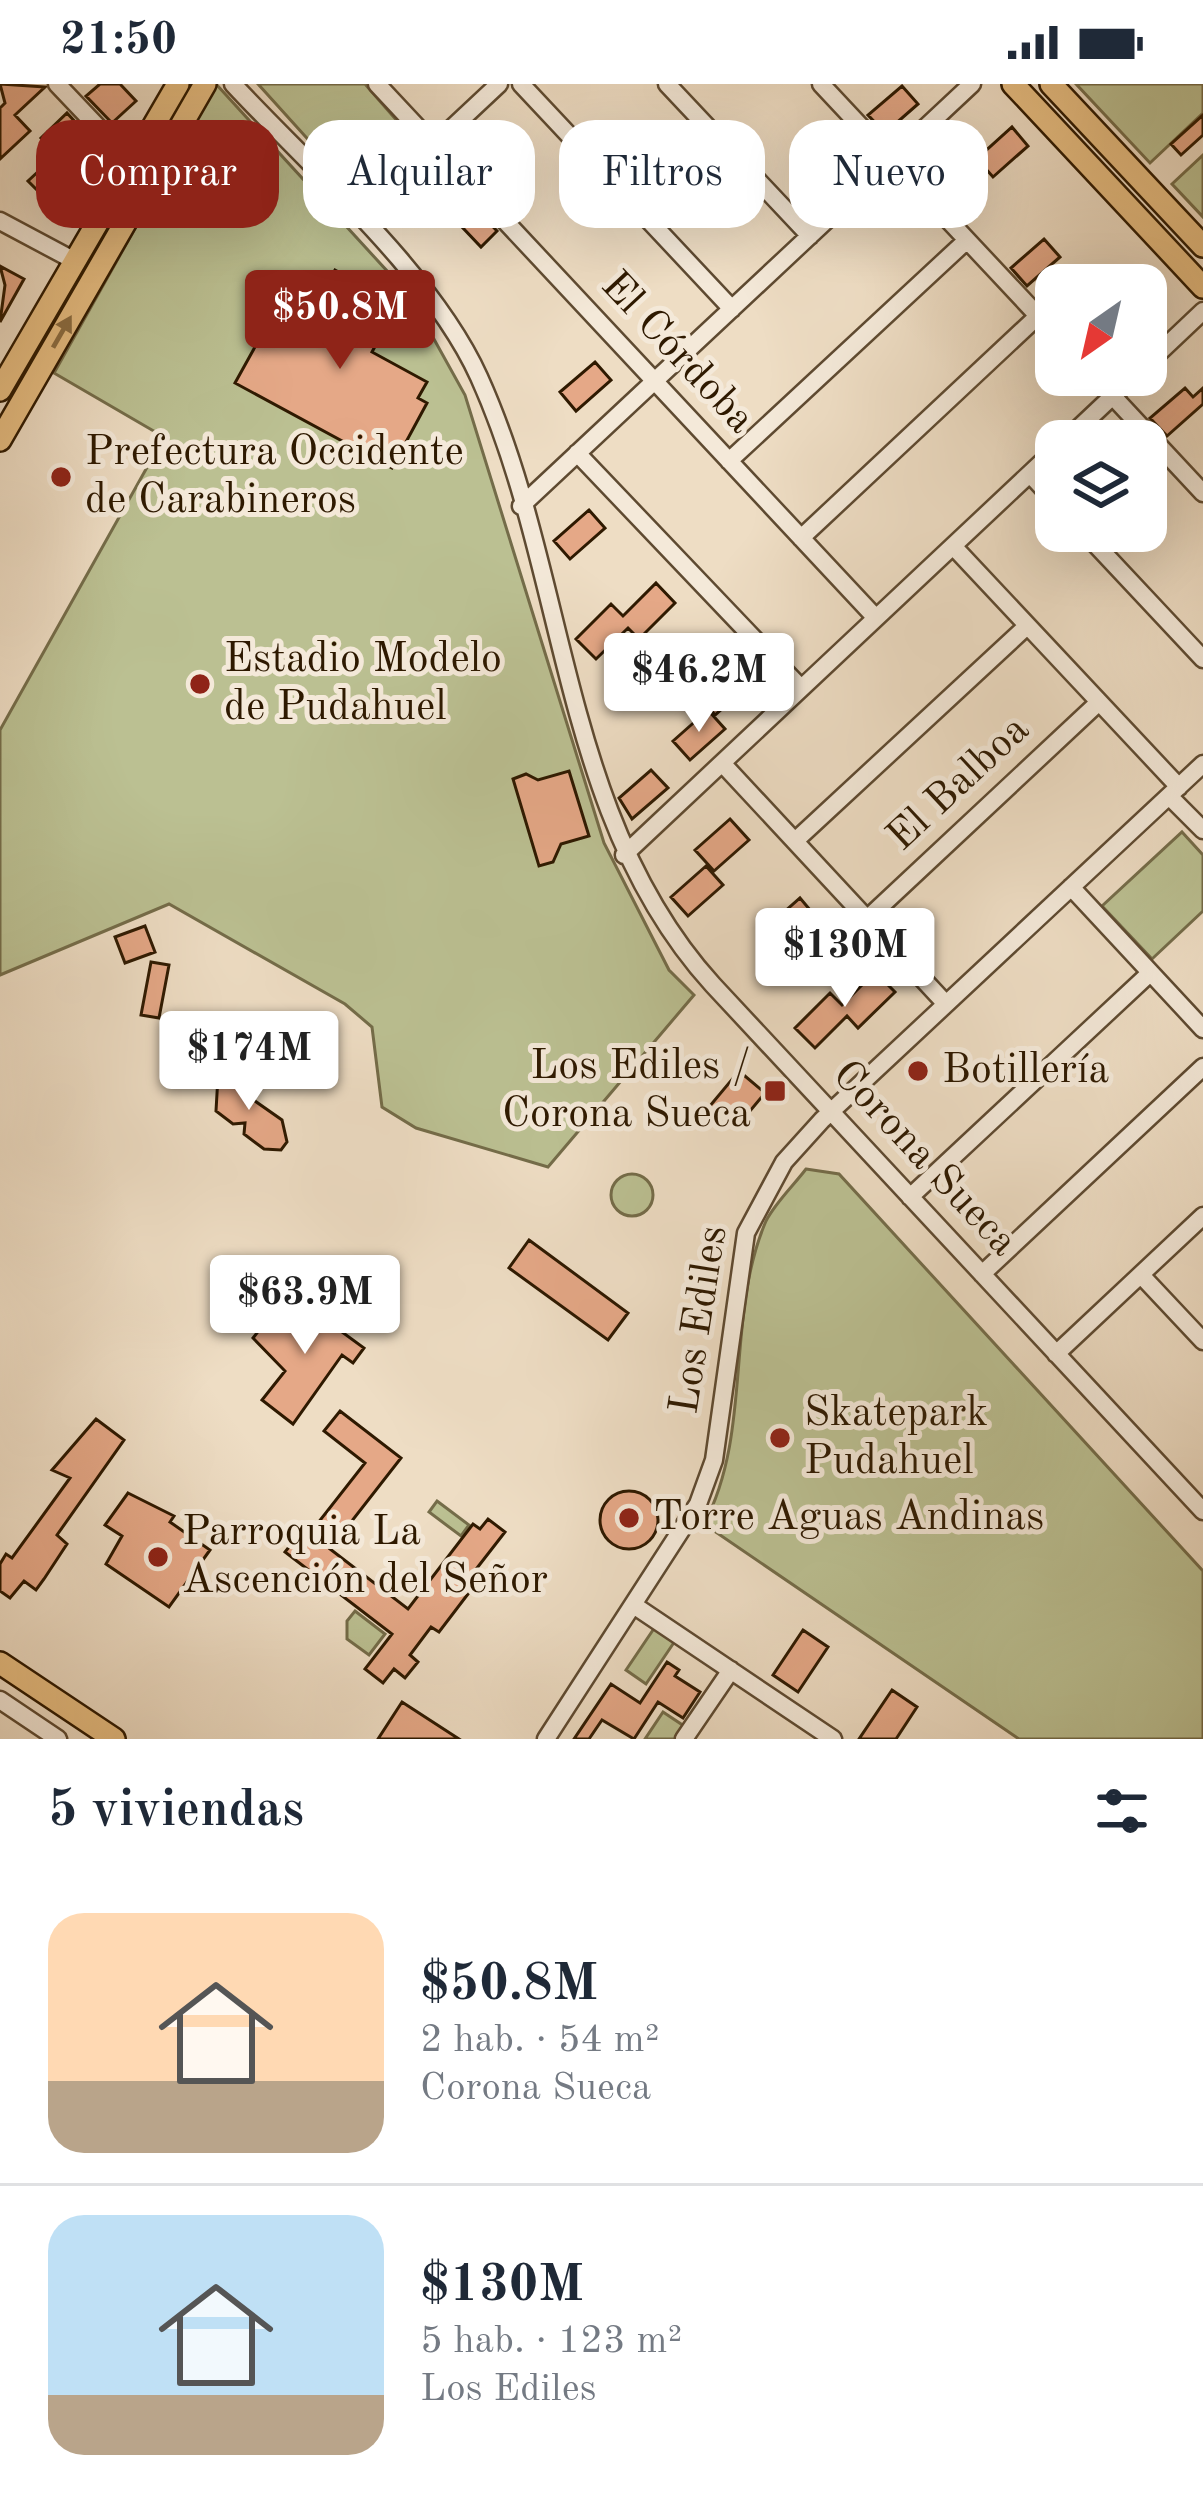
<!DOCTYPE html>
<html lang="es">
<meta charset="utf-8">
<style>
body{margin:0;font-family:"Old Standard TT",serif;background:#f2f2f3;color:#1f2937;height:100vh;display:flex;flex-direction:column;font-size:45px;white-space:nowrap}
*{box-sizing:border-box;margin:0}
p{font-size:39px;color:#747a83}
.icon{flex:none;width:66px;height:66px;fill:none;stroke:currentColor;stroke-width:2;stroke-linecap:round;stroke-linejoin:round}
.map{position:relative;height:1655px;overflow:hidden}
.details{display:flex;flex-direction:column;background:#fff;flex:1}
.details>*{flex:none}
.hud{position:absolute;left:36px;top:36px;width:1131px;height:108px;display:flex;gap:24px}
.needle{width:78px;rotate:214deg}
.buttons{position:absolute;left:1035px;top:180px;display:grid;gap:24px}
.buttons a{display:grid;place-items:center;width:132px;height:132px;border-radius:24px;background:#fff;box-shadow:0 12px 48px #0002;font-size:60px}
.price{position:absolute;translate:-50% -102px;padding:0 27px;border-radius:12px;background:#fff;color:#222;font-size:39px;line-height:78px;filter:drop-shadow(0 3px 6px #0008)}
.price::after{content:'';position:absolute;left:50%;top:72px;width:36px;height:27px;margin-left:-18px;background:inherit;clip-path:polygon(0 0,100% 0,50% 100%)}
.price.selected{background:#8f2418;color:#fff}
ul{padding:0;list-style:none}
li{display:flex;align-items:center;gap:36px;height:300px;padding:0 48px}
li+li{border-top:3px solid #e0e1e3}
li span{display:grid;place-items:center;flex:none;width:336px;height:240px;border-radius:36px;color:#555}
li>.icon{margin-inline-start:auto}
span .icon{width:144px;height:144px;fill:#fffc;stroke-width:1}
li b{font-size:51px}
h2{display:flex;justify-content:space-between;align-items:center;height:144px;padding:0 48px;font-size:51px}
.tag{padding:0 42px;border-radius:36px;background:#fff;box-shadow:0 12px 48px #0002;font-size:42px;line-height:108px}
.tag.selected{background:#8f2418;color:#fff}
.status{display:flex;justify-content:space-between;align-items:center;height:84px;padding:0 60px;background:#fff;direction:ltr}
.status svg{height:33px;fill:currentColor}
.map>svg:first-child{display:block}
.green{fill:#bbc092;stroke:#746c49;stroke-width:3}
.building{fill:#e5a887;stroke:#2e1900;stroke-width:3}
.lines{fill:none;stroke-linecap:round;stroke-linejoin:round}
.minor-casing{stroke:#5e4a31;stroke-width:21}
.major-casing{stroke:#2e1900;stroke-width:26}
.minor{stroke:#f4e9d9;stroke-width:16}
.major{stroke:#e7be82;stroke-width:21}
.oneway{fill:#8a6c41}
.poi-dot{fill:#8f2418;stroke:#f4e9d9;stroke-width:4.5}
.labels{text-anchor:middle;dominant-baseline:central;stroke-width:10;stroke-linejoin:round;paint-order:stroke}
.street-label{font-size:42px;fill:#2e1900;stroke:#f4e9d9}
.poi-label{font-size:42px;fill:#2e1900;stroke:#f4e9d9;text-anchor:start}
</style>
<div class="status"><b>21:50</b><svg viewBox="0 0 49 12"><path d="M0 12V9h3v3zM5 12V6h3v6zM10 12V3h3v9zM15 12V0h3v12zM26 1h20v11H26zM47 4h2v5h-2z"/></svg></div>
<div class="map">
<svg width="1203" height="1655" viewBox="0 0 1203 1655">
<rect width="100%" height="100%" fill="#eeddc4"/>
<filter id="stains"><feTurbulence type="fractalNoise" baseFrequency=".00167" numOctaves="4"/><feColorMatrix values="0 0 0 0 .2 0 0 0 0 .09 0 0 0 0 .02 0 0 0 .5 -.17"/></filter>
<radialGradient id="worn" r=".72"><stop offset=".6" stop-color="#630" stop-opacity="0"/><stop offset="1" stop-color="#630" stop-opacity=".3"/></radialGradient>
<!-- green -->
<path class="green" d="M216,0L410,212L465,311L604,759L669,886L694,911L548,1083L416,1044L382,1023L372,943L345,920L169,820L0,891V646L164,353L54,289Z
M258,0H365L419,62L360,113Z
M1076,0H1203V29L1150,79Z
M1203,71V133L1172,100Z
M1182,748L1203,771V827L1152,875L1102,822Z
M806,1085L839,1090L1203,1487V1655H1019L704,1440C753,1348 725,1232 766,1137C775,1119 794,1101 806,1085Z
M611 1111a21 21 0 1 1 42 0a21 21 0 1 1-42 0Z
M437,1417L469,1441L461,1452L429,1428Z
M355,1527L385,1550L369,1571L347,1555V1537Z
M655,1543L675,1557L646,1600L626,1586Z
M663,1628L684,1642L675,1655H645Z"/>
<!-- building -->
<path class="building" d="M0,0L45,3L15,31L30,47L0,75V24L5,19Z
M100,0H120L136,17L112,39L86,12Z
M902,2L918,20L885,49L868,31Z
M67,29L93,57L67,81L82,97L54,123L28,97L57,70L41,54Z
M1203,31V51L1181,71L1171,60Z
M1012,43L1028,62L993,93L986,85L948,117L932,100L965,71L972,79Z
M443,90L497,147L481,163L443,123L429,137L413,120Z
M1044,155L1060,173L1027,202L1011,184Z
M0,182L24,195L0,238L5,201Z
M335,186L398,220L372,268L427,298L418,314L427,319L392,384L235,299L271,234L300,250Z
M595,278L611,296L576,327L560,308Z
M1185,304L1193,313L1203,304V320L1167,352L1150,334Z
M589,426L605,444L570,475L554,457Z
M656,499L675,519L639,555L628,544L596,575L576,555L611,520L623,532Z
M732,579L750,600L715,631L697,610Z
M708,626L725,645L690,676L673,657Z
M651,686L668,704L632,735L619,714Z
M569,687L589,752L561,760L553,778L539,782L513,695L526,690L538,696Z
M730,735L749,756L714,787L695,766Z
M706,782L723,801L688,832L671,813Z
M800,814L816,833L781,864L765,845Z
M145,842L155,868L125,879L115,853Z
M151,878L169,881L159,934L141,931Z
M875,888L895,908L858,944L847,932L815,964L795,944L830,909L842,921Z
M739,987L765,1009L735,1045L709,1023Z
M218,992L245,993L255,1017L282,1036L287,1058L281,1066L264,1065L244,1050L245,1039L233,1040L216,1027Z
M529,1156L628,1229L608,1256L509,1184Z
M330,1218L355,1231L342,1248L364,1264L353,1279L342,1271L293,1340L262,1316L285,1287L253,1254L270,1232L285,1245L299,1237L309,1245Z
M340,1327L401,1374L330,1465L408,1525L473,1440L480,1445L488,1435L505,1448L477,1484L484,1489L439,1548L431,1543L410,1571L418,1578L405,1594L394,1585L383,1599L365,1585L392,1550L285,1468L308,1439L314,1444L365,1379L324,1347Z
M96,1335L124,1356L57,1451L67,1460L44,1495L36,1506L24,1497L10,1514L0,1507V1480L6,1470L12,1474L70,1394L52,1386Z
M600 1436a29 29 0 1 1 58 0a29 29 0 1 1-58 0Z
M128,1409L174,1432L170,1438L210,1466L169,1523L106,1480L122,1452L105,1441Z
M803,1546L828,1563L798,1608L773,1591Z
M667,1578L679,1586L675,1592L700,1608L683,1634L658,1618L634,1655L602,1636L589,1655H574L611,1600L640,1619Z
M892,1606L917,1623L896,1655H859Z
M402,1618L459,1655H378Z"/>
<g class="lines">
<!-- minor casing -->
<g class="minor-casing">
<path id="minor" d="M57,0L132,79
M233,0C311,84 432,189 479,293C569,492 560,733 713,901L1203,1427
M377,0L876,534
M521,0L732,225
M667,0L810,152
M821,0L1056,251
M357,133L499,0
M0,137L75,177
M1146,281L1203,227
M1093,291L1203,409
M1065,357L1135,291
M577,369L801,604
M729,377L967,156
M1030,390L1056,418
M521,422L972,0
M1083,447L1203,575
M801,454L1038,232
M953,462L1179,703
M722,679L946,920
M1169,712L1203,746
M795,757L1027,542
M624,771L1056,365
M1071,803L1203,945
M867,835L1099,618
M910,1113L1150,889
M982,1190L1203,983
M1141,1191L1203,1257
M1056,1270L1203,1132
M635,1522L833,1655
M0,1616L58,1655
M546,1655L698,1420L714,1376L746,1149L784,1078L822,1036L1203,680
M684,1655L731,1586"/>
</g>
<!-- major casing -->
<g class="major-casing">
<path id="major" d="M1013,0L1203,203
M1051,0L1203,162
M0,306L178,0
M0,356L205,0
M0,1579L114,1655"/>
</g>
<!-- minor -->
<use href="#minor" class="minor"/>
<!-- major -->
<use href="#major" class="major"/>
</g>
<!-- one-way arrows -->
<defs><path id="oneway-solid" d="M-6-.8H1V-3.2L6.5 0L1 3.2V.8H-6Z" transform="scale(3)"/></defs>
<use class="oneway" href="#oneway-solid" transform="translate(62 248) rotate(-60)"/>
<!-- markers -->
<g class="poi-dot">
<circle cx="61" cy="393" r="12"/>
<circle cx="200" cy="600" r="12"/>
<circle cx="918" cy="987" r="12"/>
<rect x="763" y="995" width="24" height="24" rx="6"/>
<circle cx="780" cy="1354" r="12"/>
<circle cx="629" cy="1434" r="12"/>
<circle cx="158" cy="1473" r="12"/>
</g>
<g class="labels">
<!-- street labels -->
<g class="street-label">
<text transform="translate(677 269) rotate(47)">El Córdoba</text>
<text transform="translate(959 700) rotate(-43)">El Balboa</text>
<text transform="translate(924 1075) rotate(47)">Corona Sueca</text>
<text transform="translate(700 1236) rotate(-81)">Los Ediles</text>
</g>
<!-- poi labels -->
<g class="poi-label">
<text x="85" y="369">Prefectura Occidente<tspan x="85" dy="48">de Carabineros</tspan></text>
<text x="224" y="576">Estadio Modelo<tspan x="224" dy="48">de Pudahuel</tspan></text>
<text x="751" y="983" text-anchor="end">Los Ediles /<tspan x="751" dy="48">Corona Sueca</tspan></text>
<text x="942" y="987">Botillería</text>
<text x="804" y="1330">Skatepark<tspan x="804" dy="48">Pudahuel</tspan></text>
<text x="653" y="1434">Torre Aguas Andinas</text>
<text x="182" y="1449">Parroquia La<tspan x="182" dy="48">Ascención del Señor</tspan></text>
</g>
</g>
<rect width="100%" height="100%" filter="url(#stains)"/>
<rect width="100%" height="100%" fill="url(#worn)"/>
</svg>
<div class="buttons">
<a><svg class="needle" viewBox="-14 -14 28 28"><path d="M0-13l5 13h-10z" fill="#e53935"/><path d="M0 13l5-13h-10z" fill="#747a83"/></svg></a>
<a><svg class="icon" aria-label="layers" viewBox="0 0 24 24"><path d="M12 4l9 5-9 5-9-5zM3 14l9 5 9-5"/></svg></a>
</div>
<b class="price selected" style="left:340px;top:288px">$50.8M</b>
<b class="price" style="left:699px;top:651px">$46.2M</b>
<b class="price" style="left:845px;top:926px">$130M</b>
<b class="price" style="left:249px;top:1029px">$174M</b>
<b class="price" style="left:305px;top:1273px">$63.9M</b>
<div class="hud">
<a class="tag selected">Comprar</a>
<a class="tag">Alquilar</a>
<a class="tag">Filtros</a>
<a class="tag">Nuevo</a>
</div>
</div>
<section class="details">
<h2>5 viviendas<svg class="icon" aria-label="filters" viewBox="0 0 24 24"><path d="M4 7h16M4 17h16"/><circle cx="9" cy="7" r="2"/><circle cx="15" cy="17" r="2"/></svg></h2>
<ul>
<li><span style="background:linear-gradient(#ffd9b3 70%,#b9a48a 0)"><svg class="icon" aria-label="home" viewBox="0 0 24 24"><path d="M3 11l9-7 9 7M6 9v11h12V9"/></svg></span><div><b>$50.8M</b><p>2 hab. · 54 m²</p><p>Corona Sueca</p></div></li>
<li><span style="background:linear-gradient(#bfe0f5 75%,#b9a48a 0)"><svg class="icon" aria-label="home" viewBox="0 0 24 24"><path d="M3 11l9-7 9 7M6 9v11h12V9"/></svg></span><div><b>$130M</b><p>5 hab. · 123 m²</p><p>Los Ediles</p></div></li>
</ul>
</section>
